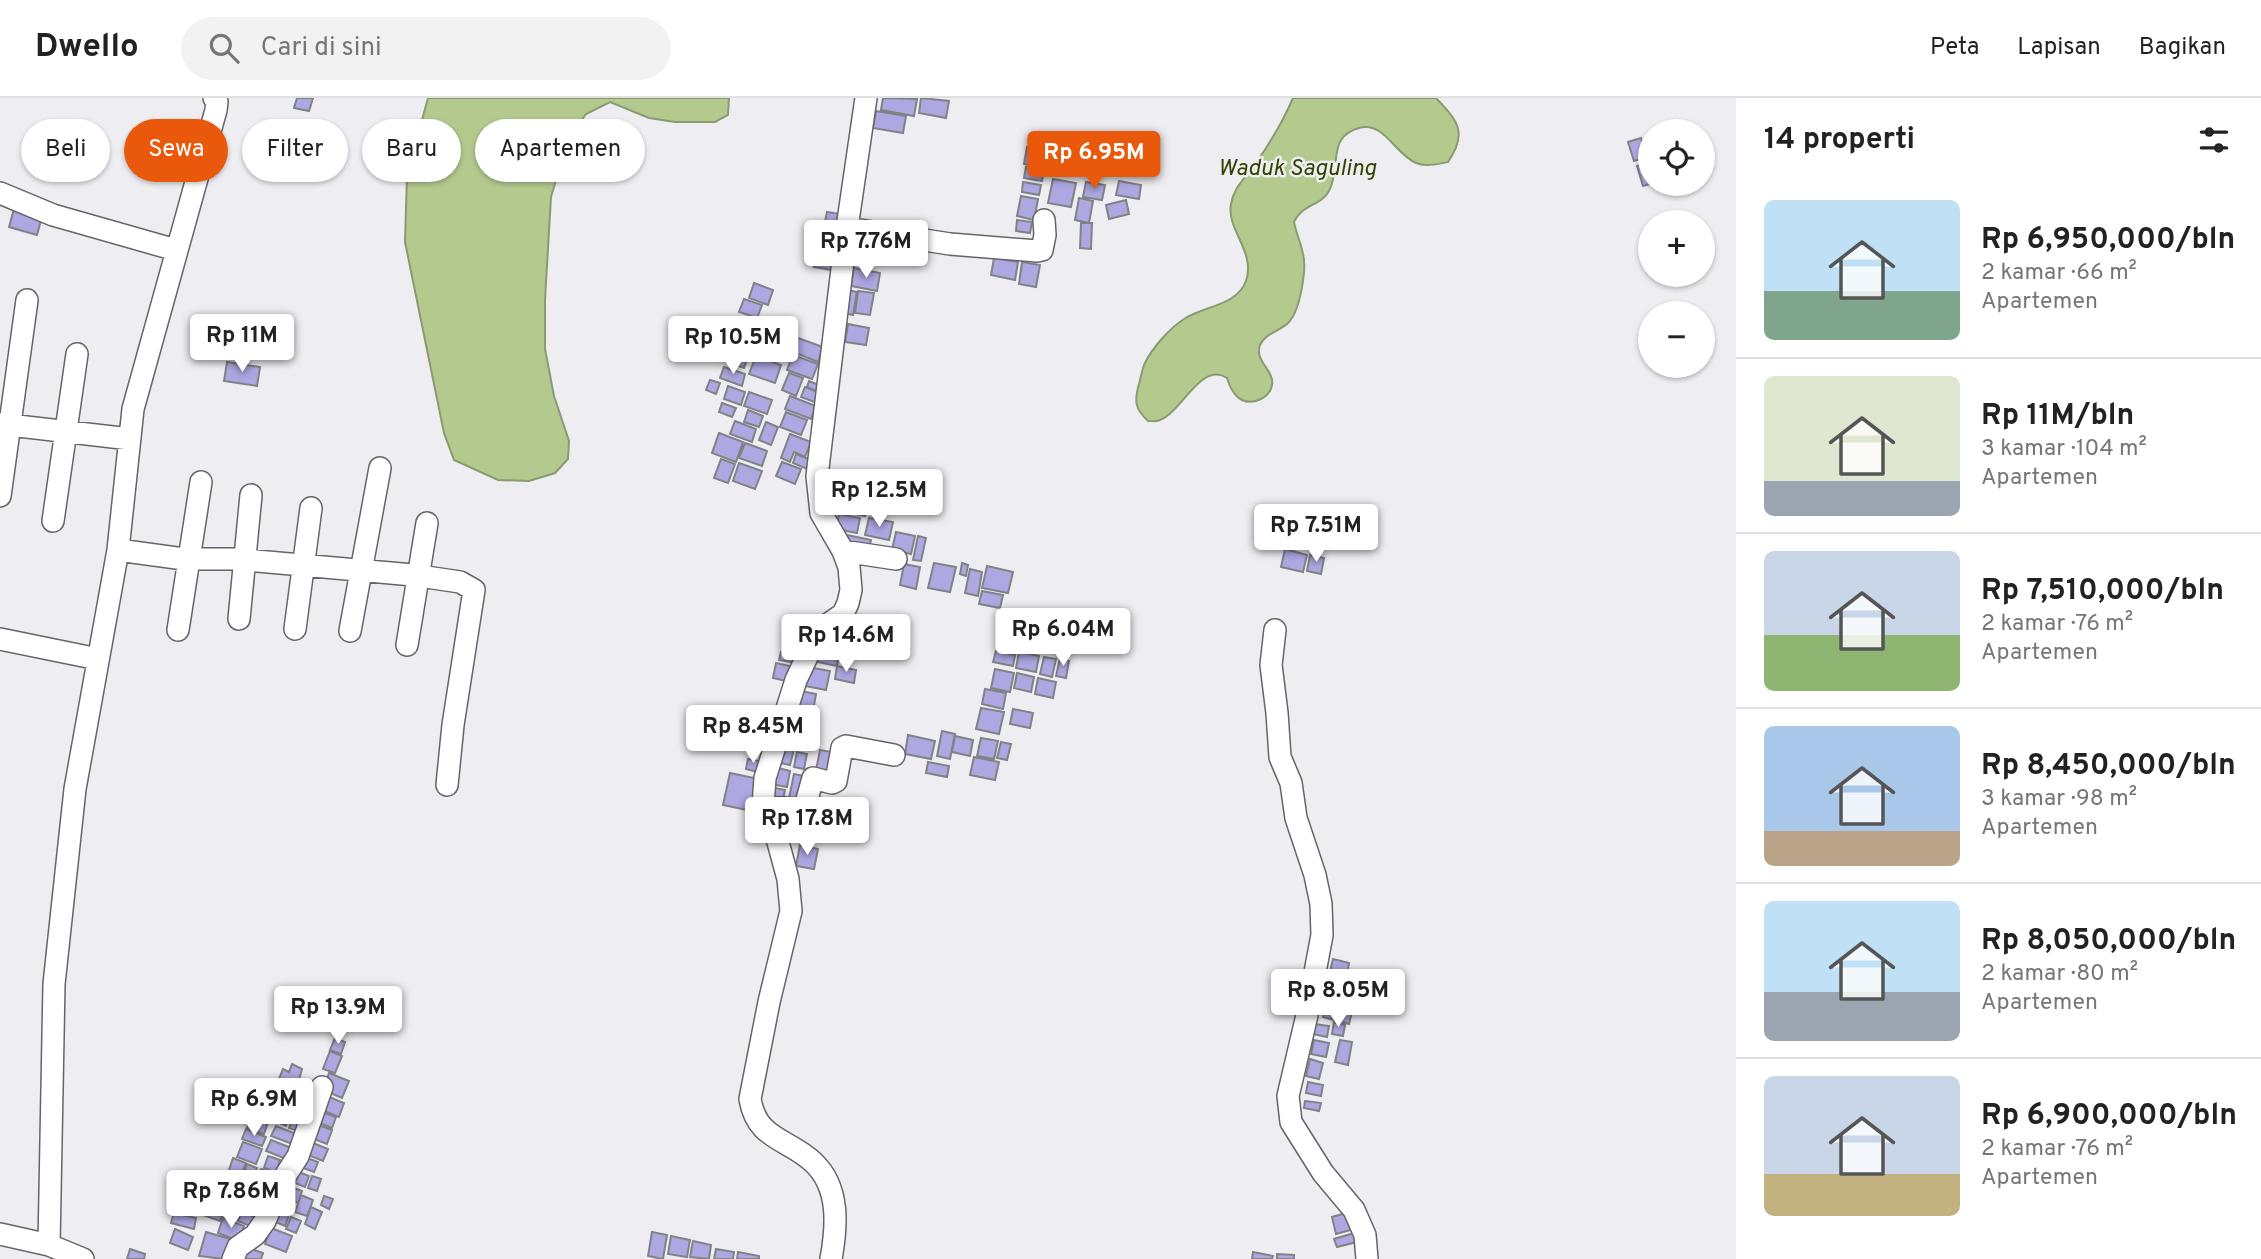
<!DOCTYPE html>
<html lang="id">
<meta charset="utf-8">
<style>
body{margin:0;font-family:Overpass,sans-serif;background:#f2f2f2;color:#222;height:100vh;display:flex;flex-direction:column;font-size:26px;white-space:nowrap}
*{box-sizing:border-box;margin:0}
p{font-size:23px;color:#767676}
.icon{flex:none;width:38px;height:38px;fill:none;stroke:currentColor;stroke-width:2;stroke-linecap:round;stroke-linejoin:round}
.map{position:relative;flex:1;overflow:hidden}
.details{display:flex;flex-direction:column;background:#fff;width:525px}
.details>*{flex:none}
.guide{position:absolute;left:21px;top:21px;width:665px;height:63px;display:flex;gap:14px}
.buttons{position:absolute;left:1638px;top:21px;display:grid;gap:14px}
.buttons a{display:grid;place-items:center;width:77px;height:77px;border-radius:50%;background:#fff;box-shadow:0 2px 5px #0004;font-size:35px}
.price{position:absolute;translate:-50% -60px;padding:0 16px;border-radius:7px;background:#fff;color:#222;font-size:23px;line-height:46px;filter:drop-shadow(0 2px 4px #0008)}
.price::after{content:'';position:absolute;left:50%;top:42px;width:21px;height:16px;margin-left:-10px;background:inherit;clip-path:polygon(0 0,100% 0,50% 100%)}
.price.current{background:#ea580c;color:#fff}
ul{padding:0;list-style:none}
li{display:flex;align-items:center;gap:21px;height:175px;padding:0 28px}
li+li{border-top:2px solid #e0e0e0}
li span{display:grid;place-items:center;flex:none;width:196px;height:140px;border-radius:10px;color:#555}
li>.icon{margin-inline-start:auto}
span .icon{width:84px;height:84px;fill:#fffc;stroke-width:1}
li b{font-size:30px}
h2{display:flex;justify-content:space-between;align-items:center;height:84px;padding:0 28px;font-size:30px}
.pill{padding:0 24px;border-radius:32px;background:#fff;box-shadow:0 2px 5px #0004;font-size:24px;line-height:63px}
.pill.current{background:#ea580c;color:#fff}
header{display:flex;align-items:center;gap:42px;box-sizing:border-box;height:98px;padding:0 35px;background:#fff;border-bottom:2px solid #e0e0e0}
header strong{font-size:33px}
nav{display:flex;gap:38px;margin-inline-start:auto;font-size:24px}
.search{width:490px;height:63px;background:#f2f2f2;display:flex;align-items:center;gap:18px;box-sizing:border-box;padding:0 24px;border-radius:38px;color:#767676;font-size:26px}
main{display:flex;flex:1;min-height:0}
.map>svg:first-child{display:block}
.water{fill:#b3c98e;stroke:#8a9a71;stroke-width:2}
.building{fill:#ada8e2;stroke:#828286;stroke-width:2}
.lines{fill:none;stroke-linecap:round;stroke-linejoin:round}
.minor-casing{stroke:#656569;stroke-width:24}
.minor{stroke:#fff;stroke-width:21}
.labels{text-anchor:middle;dominant-baseline:central;stroke-width:5;stroke-linejoin:round;paint-order:stroke}
.water-label{font-size:23px;font-style:italic;fill:#314300;stroke:#eeeef2}
</style>
<header>
<strong>Dwello</strong>
<div class="search"><svg class="icon" aria-label="search" viewBox="0 0 24 24"><circle cx="10" cy="10" r="6"/><path d="M15 15l6 6"/></svg>Cari di sini</div>
<nav><a>Peta</a><a>Lapisan</a><a>Bagikan</a></nav>
</header>
<main>
<div class="map">
<svg width="1736" height="1161" viewBox="0 0 1736 1161">
<rect width="100%" height="100%" fill="#eeeef2"/>
<!-- water -->
<path class="water" d="M428,0H729L728,17L715,24H675L649,20L610,4L586,16L568,42L551,99L545,202V251L554,298L569,343L568,361L555,375L529,383L498,382L454,362L444,335L405,144L407,77Z
M1293,0H1436C1458,23 1468,35 1448,64C1438,66 1425,69 1416,65C1395,56 1384,23 1359,30C1351,32 1346,35 1341,42C1333,54 1338,76 1329,93C1321,108 1302,106 1294,124C1296,135 1301,145 1303,156C1307,171 1300,212 1289,224C1281,233 1265,235 1260,247C1254,263 1275,273 1272,287C1270,300 1253,307 1242,302C1234,298 1229,287 1227,280C1201,263 1182,314 1160,322C1156,324 1152,323 1148,323C1135,311 1134,303 1139,286C1141,279 1142,271 1145,265C1152,250 1170,230 1184,221C1203,208 1237,208 1246,183C1256,154 1226,131 1231,106C1234,88 1246,80 1256,65C1270,45 1283,23 1293,0Z"/>
<!-- building -->
<path class="building" d="M297,0H313L309,13L294,10Z
M883,0L917,1L914,18L881,12Z
M921,0L949,3L946,20L919,15Z
M876,13L906,18L903,35L873,30Z
M1641,40L1647,59L1634,63L1628,44Z
M1114,43L1133,46L1129,71L1109,67Z
M1027,49L1047,52L1044,70L1024,66Z
M1050,49L1077,54L1073,74L1046,69Z
M1084,55L1102,58L1098,80L1080,77Z
M1650,64V86L1643,88L1637,68Z
M1026,69L1044,72L1042,83L1024,80Z
M1053,81L1076,85L1071,109L1048,105Z
M1119,83L1141,87L1139,101L1116,97Z
M1023,84L1041,87L1039,97L1022,94Z
M1086,84L1105,87L1102,102L1083,99Z
M1021,98L1038,101L1034,122L1017,118Z
M1079,100L1093,103L1089,125L1075,122Z
M1126,102L1129,116L1109,121L1106,107Z
M15,107L43,115L37,137L9,129Z
M827,114L847,117L844,133L824,129Z
M1017,122L1032,124L1030,135L1016,133Z
M1081,125H1092L1091,151L1080,150Z
M825,131L841,134L838,151L822,148Z
M817,153L834,156L831,172L814,169Z
M994,160L1018,164L1015,182L991,177Z
M1022,164L1040,167L1036,189L1019,186Z
M854,170L880,175L877,193L851,188Z
M754,185L773,192L768,207L749,200Z
M848,192L857,194L853,217L844,215Z
M858,193L874,195L870,217L855,215Z
M744,201L762,207L757,220L739,214Z
M741,221L761,228L756,241L736,234Z
M848,226L869,230L866,247L845,244Z
M730,239L752,247L744,270L722,262Z
M798,240L823,249L818,264L793,254Z
M232,242L253,246L250,258L230,254Z
M793,257L818,266L812,281L787,272Z
M756,258L781,267L775,285L749,276Z
M227,264L260,269L257,288L224,283Z
M724,269L745,276L742,288L720,280Z
M789,275L803,280L796,298L782,292Z
M710,282L720,285L716,296L706,292Z
M809,283L821,288L819,294L807,289Z
M728,288L745,294L741,307L724,301Z
M805,289L820,295L817,305L801,299Z
M749,294L772,302L767,316L744,308Z
M790,298L816,308L811,321L785,311Z
M722,305L736,310L732,319L719,314Z
M748,312L763,318L759,329L744,324Z
M786,314L807,322L801,337L780,329Z
M735,323L756,331L752,344L730,336Z
M766,324L778,329L771,347L759,342Z
M719,335L743,344L736,364L712,355Z
M790,336L811,344L805,359L794,354L790,364L781,360Z
M745,345L767,353L762,368L739,360Z
M796,356L811,362L807,371L793,365Z
M721,361L735,366L728,385L714,380Z
M782,364L801,371L795,386L776,378Z
M739,365L762,373L755,391L733,383Z
M854,379L874,383L871,397L851,393Z
M849,397L869,402L865,418L845,414Z
M839,416L860,420L857,435L836,431Z
M869,420L893,424L889,442L865,437Z
M896,434L915,438L911,456L892,452Z
M847,437L871,442L868,456L845,451Z
M918,438L926,440L921,463L913,462Z
M1285,451L1307,457L1303,474L1281,469Z
M1310,457L1324,460L1321,476L1307,473Z
M934,465L956,469L950,494L928,490Z
M962,465L968,467L966,478L960,476Z
M904,466L920,469L916,491L900,487Z
M987,468L1013,474L1008,495L982,490Z
M970,471L982,474L978,498L965,495Z
M982,493L1003,497L1000,510L979,506Z
M797,531L809,534L808,540L796,538Z
M830,532L845,535L842,548L828,545Z
M786,541L804,544L802,555L784,551Z
M817,546L840,551L837,568L813,563Z
M996,553L1015,557L1013,568L993,564Z
M781,554L799,558L797,565L779,562Z
M1019,554L1039,558L1036,574L1016,570Z
M1044,559L1056,561L1052,579L1040,576Z
M1060,560L1069,563L1066,580L1056,578Z
M776,565L794,569L791,584L773,580Z
M837,568L856,572L854,585L835,581Z
M808,569L830,573L826,592L805,588Z
M995,571L1014,575L1010,594L991,590Z
M1017,575L1034,579L1031,594L1014,590Z
M1038,580L1056,584L1053,600L1035,596Z
M985,591L1006,595L1003,611L982,606Z
M801,593L816,596L813,613L797,610Z
M981,610L1004,614L999,636L976,631Z
M1013,611L1033,615L1030,630L1010,626Z
M791,613L814,618L811,634L787,629Z
M784,632L795,634L793,647L781,644Z
M942,633L955,636L950,661L937,658Z
M798,637L811,640L809,649L796,647Z
M908,637L935,643L931,661L905,656Z
M955,638L973,642L970,658L952,654Z
M981,640L998,643L994,661L977,658Z
M1001,644L1011,646L1007,662L997,660Z
M779,647L794,651L790,667L776,664Z
M820,652L837,655L832,680L815,677Z
M797,654L807,656L804,671L794,669Z
M974,659L999,664L995,682L970,677Z
M748,661L760,663L758,674L746,671Z
M928,664L949,668L947,679L926,675Z
M774,669L790,673L787,689L771,686Z
M730,675L759,681L752,713L723,707Z
M794,676L808,679L802,708L788,705Z
M770,689L785,692L782,706L767,703Z
M787,715L811,720L806,744L782,739Z
M800,747L818,751L814,771L796,768Z
M1333,861L1349,865L1347,877L1330,874Z
M1330,892L1356,898L1349,926L1323,919Z
M1334,924L1345,927L1343,938L1332,936Z
M1315,926L1329,928L1327,939L1313,936Z
M335,940L345,944L341,956L330,952Z
M1314,942L1329,945L1326,959L1311,956Z
M1340,942L1352,944L1348,967L1335,964Z
M330,953L342,958L335,975L323,971Z
M1310,961L1323,965L1319,981L1306,978Z
M292,966L302,971L296,993L277,986L283,971L289,974Z
M329,975L349,983L342,1000L323,992Z
M1308,984L1323,987L1321,998L1306,995Z
M322,996L344,1005L339,1019L317,1010Z
M287,1001L308,1009L304,1020L283,1012Z
M1305,1003L1321,1005L1319,1013L1304,1010Z
M316,1012L336,1019L332,1030L312,1022Z
M278,1013L290,1018L286,1028L274,1023Z
M252,1017L268,1024L264,1036L247,1030Z
M294,1018L307,1023L303,1035L289,1030Z
M311,1024L332,1032L327,1046L306,1038Z
M276,1028L299,1037L295,1047L271,1038Z
M246,1031L266,1039L262,1048L242,1041Z
M271,1042L294,1051L289,1062L266,1053Z
M308,1043L328,1051L323,1063L303,1055Z
M243,1044L262,1051L256,1066L237,1059Z
M299,1057L318,1064L314,1074L295,1067Z
M268,1058L280,1062L276,1075L264,1070Z
M233,1060L246,1065L240,1080L228,1075Z
M247,1066L257,1070L251,1084L242,1080Z
M261,1071L270,1075L267,1085L257,1081Z
M294,1072L309,1078L305,1089L290,1083Z
M312,1078L321,1081L317,1093L308,1090Z
M236,1081L249,1085L246,1094L233,1089Z
M254,1083L266,1088L262,1098L250,1093Z
M284,1086L302,1093L298,1105L280,1098Z
M221,1088L245,1098L238,1114L214,1105Z
M250,1097L269,1104L263,1120L244,1112Z
M301,1097L313,1102L307,1118L295,1114Z
M324,1098L333,1101L329,1111L321,1107Z
M276,1102L292,1109L285,1128L268,1121Z
M205,1104L224,1112L220,1123L200,1116Z
M311,1109L322,1114L315,1131L305,1126Z
M241,1114L258,1120L255,1130L238,1123Z
M1349,1114L1354,1131L1336,1136L1332,1119Z
M174,1115L196,1120L194,1131L171,1125Z
M291,1119L301,1123L296,1135L286,1131Z
M223,1120L244,1128L239,1143L218,1135Z
M271,1130L292,1138L286,1154L265,1146Z
M175,1131L193,1139L188,1152L170,1145Z
M206,1134L230,1141L224,1161L199,1158Z
M652,1134L667,1137L663,1161L648,1158Z
M1354,1135L1357,1144L1337,1149L1334,1141Z
M671,1138L690,1142L687,1159L668,1156Z
M693,1143L711,1147L709,1161L690,1159Z
M243,1148L263,1155L261,1161H238Z
M130,1151L145,1156L144,1161H127Z
M716,1151L734,1154L733,1161H714Z
M738,1154L759,1158V1161H737Z
M1253,1154L1273,1158L1272,1161H1252Z
M1277,1156L1294,1157V1161H1277Z"/>
<g class="lines">
<!-- minor casing -->
<g class="minor-casing">
<path id="minor" d="M0,95L53,117L176,152
M847,130L950,146L1037,153L1042,152L1045,137L1044,122
M0,326L130,341
M0,398L27,202
M53,423L77,256
M118,452L184,461H235L413,477L460,484L474,492L453,627L447,687
M843,453L896,461
M239,521L251,397
M295,531L311,410
M178,532L201,384
M1275,532L1271,567L1277,615L1280,659L1291,685L1296,720L1315,777L1321,806L1322,837L1307,917L1288,998L1291,1024L1323,1075L1354,1112L1365,1137L1367,1161
M350,533L380,370
M0,541L98,561
M407,547L427,425
M763,708L804,712L813,680L832,685L836,683L842,650L846,648L894,657
M0,1136L49,1147L83,1161
M49,1147L54,886L75,691L118,452L133,311L216,12L217,4L214,0
M233,1161L238,1149L255,1137L265,1123L282,1083L298,1058L322,989
M831,1161C837,1128 840,1089 813,1064C787,1040 757,1042 750,1001L769,904L791,813L788,781L778,744L763,708L765,680L796,582L814,544L827,527L843,516L848,505L851,492L849,469L843,453L821,415L817,378L847,130L866,0"/>
</g>
<!-- minor -->
<use href="#minor" class="minor"/>
</g>
<g class="labels">
<!-- water labels -->
<g class="water-label">
<text x="1297" y="71">Waduk Saguling</text>
</g>
</g>
</svg>
<div class="buttons">
<a><svg class="icon" aria-label="locate" viewBox="0 0 24 24"><circle cx="12" cy="12" r="6"/><path d="M12 2v4M12 18v4M2 12h4M18 12h4"/></svg></a>
<a>+</a>
<a>−</a>
</div>
<b class="price current" style="left:1094px;top:93px">Rp 6.95M</b>
<b class="price" style="left:866px;top:182px">Rp 7.76M</b>
<b class="price" style="left:242px;top:276px">Rp 11M</b>
<b class="price" style="left:733px;top:278px">Rp 10.5M</b>
<b class="price" style="left:879px;top:431px">Rp 12.5M</b>
<b class="price" style="left:1316px;top:466px">Rp 7.51M</b>
<b class="price" style="left:1063px;top:570px">Rp 6.04M</b>
<b class="price" style="left:846px;top:576px">Rp 14.6M</b>
<b class="price" style="left:753px;top:667px">Rp 8.45M</b>
<b class="price" style="left:807px;top:759px">Rp 17.8M</b>
<b class="price" style="left:1338px;top:931px">Rp 8.05M</b>
<b class="price" style="left:338px;top:948px">Rp 13.9M</b>
<b class="price" style="left:254px;top:1040px">Rp 6.9M</b>
<b class="price" style="left:231px;top:1132px">Rp 7.86M</b>
<div class="guide">
<a class="pill">Beli</a>
<a class="pill current">Sewa</a>
<a class="pill">Filter</a>
<a class="pill">Baru</a>
<a class="pill">Apartemen</a>
</div>
</div>
<section class="details">
<h2>14 properti<svg class="icon" aria-label="filters" viewBox="0 0 24 24"><path d="M4 7h16M4 17h16"/><circle cx="9" cy="7" r="2"/><circle cx="15" cy="17" r="2"/></svg></h2>
<ul>
<li><span style="background:linear-gradient(#bfe0f5 65%,#7fa58c 0)"><svg class="icon" aria-label="home" viewBox="0 0 24 24"><path d="M3 11l9-7 9 7M6 9v11h12V9"/></svg></span><div><b>Rp 6,950,000/bln</b><p>2 kamar · 66 m²</p><p>Apartemen</p></div></li>
<li><span style="background:linear-gradient(#dfe7d0 75%,#9aa5b1 0)"><svg class="icon" aria-label="home" viewBox="0 0 24 24"><path d="M3 11l9-7 9 7M6 9v11h12V9"/></svg></span><div><b>Rp 11M/bln</b><p>3 kamar · 104 m²</p><p>Apartemen</p></div></li>
<li><span style="background:linear-gradient(#c9d6e8 60%,#8fb573 0)"><svg class="icon" aria-label="home" viewBox="0 0 24 24"><path d="M3 11l9-7 9 7M6 9v11h12V9"/></svg></span><div><b>Rp 7,510,000/bln</b><p>2 kamar · 76 m²</p><p>Apartemen</p></div></li>
<li><span style="background:linear-gradient(#a9c7e8 75%,#b9a48a 0)"><svg class="icon" aria-label="home" viewBox="0 0 24 24"><path d="M3 11l9-7 9 7M6 9v11h12V9"/></svg></span><div><b>Rp 8,450,000/bln</b><p>3 kamar · 98 m²</p><p>Apartemen</p></div></li>
<li><span style="background:linear-gradient(#bfe0f5 65%,#9aa5b1 0)"><svg class="icon" aria-label="home" viewBox="0 0 24 24"><path d="M3 11l9-7 9 7M6 9v11h12V9"/></svg></span><div><b>Rp 8,050,000/bln</b><p>2 kamar · 80 m²</p><p>Apartemen</p></div></li>
<li><span style="background:linear-gradient(#c9d6e8 70%,#c2b280 0)"><svg class="icon" aria-label="home" viewBox="0 0 24 24"><path d="M3 11l9-7 9 7M6 9v11h12V9"/></svg></span><div><b>Rp 6,900,000/bln</b><p>2 kamar · 76 m²</p><p>Apartemen</p></div></li>
</ul>
</section>
</main>
